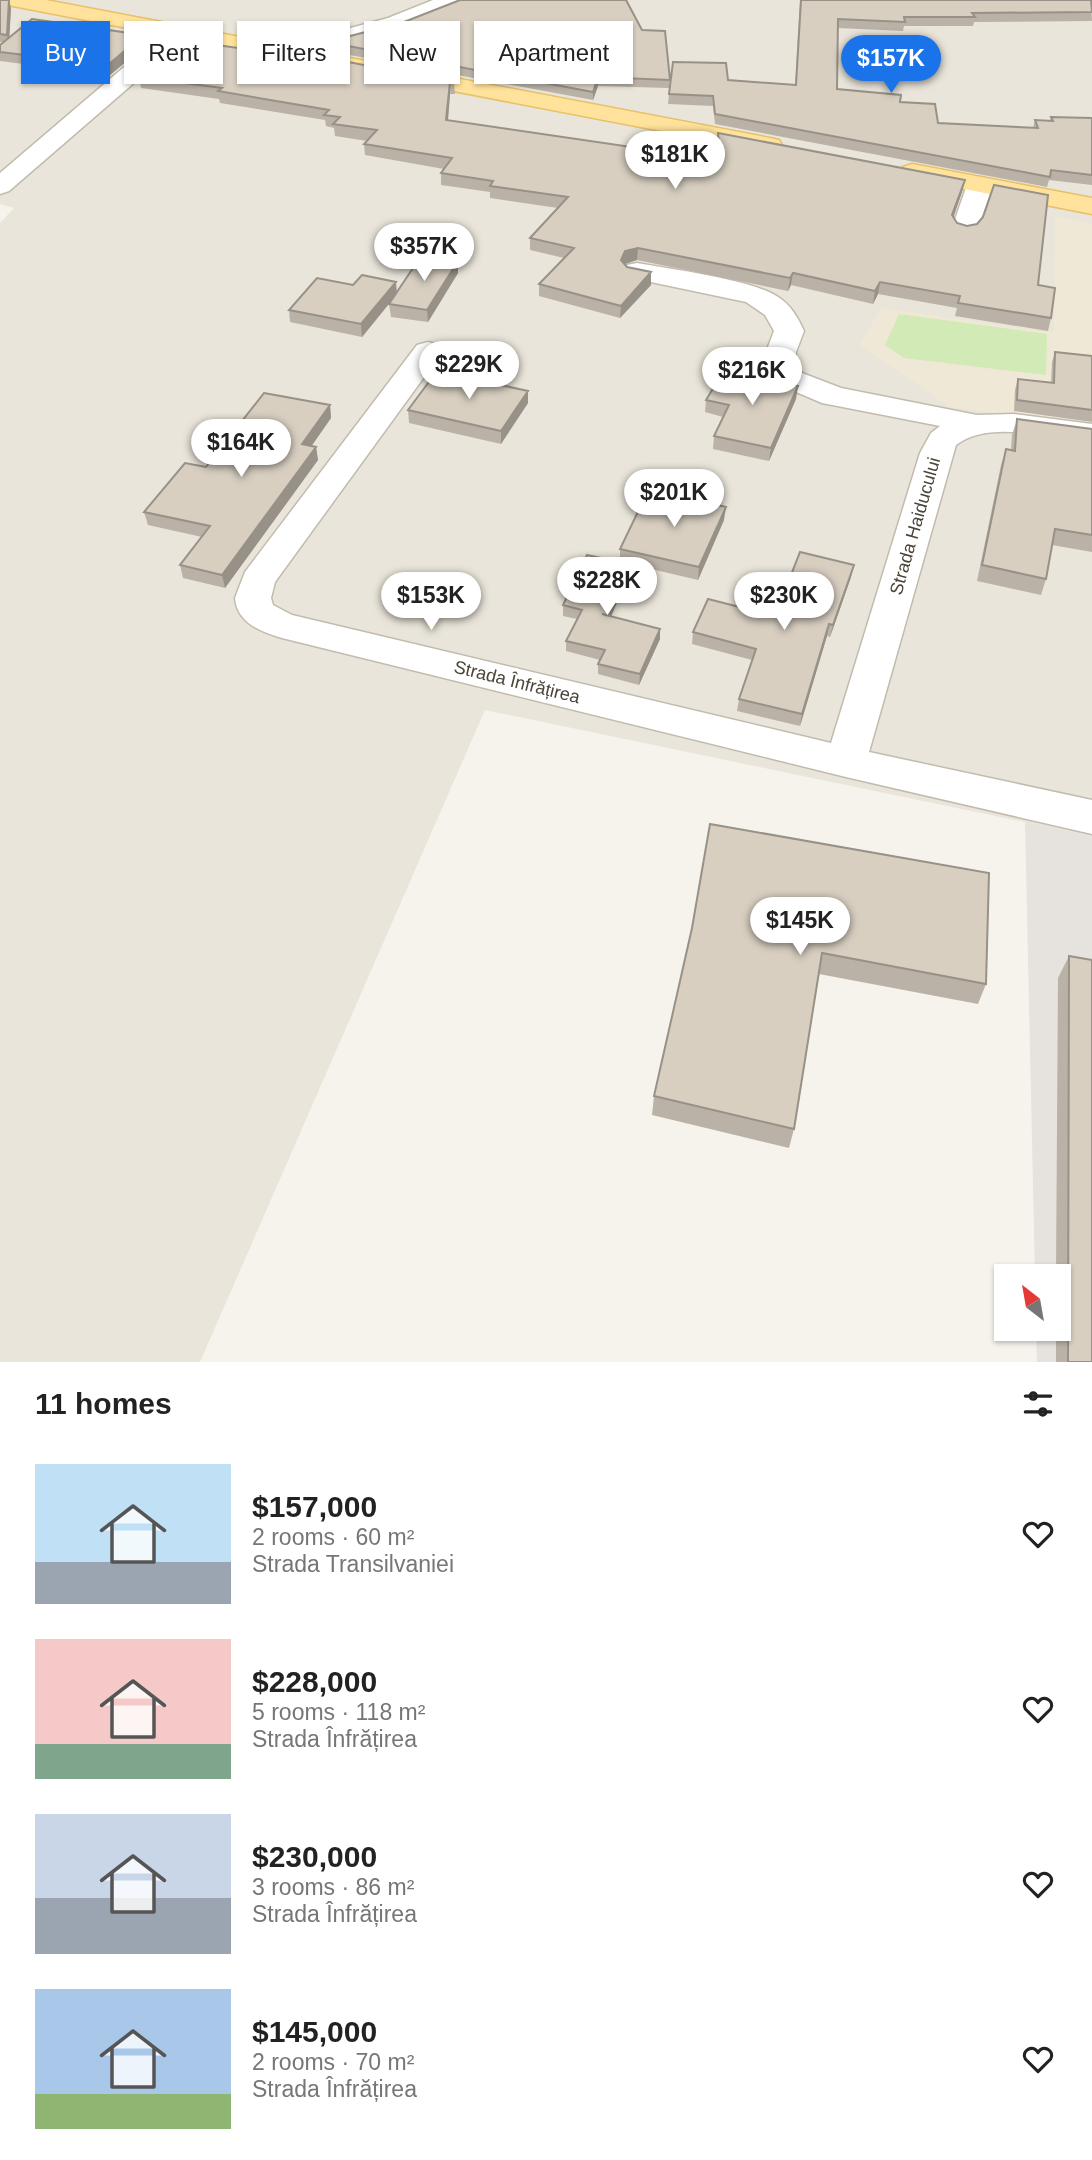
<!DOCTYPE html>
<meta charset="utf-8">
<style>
body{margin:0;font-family:Arial,sans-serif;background:#f2f2f2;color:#222;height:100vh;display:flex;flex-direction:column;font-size:26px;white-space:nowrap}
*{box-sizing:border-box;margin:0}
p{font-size:23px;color:#767676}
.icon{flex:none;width:38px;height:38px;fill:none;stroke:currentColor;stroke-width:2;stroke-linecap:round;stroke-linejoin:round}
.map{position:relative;height:1362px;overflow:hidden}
.sheet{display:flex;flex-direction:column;background:#fff;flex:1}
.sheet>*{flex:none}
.top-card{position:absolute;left:21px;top:21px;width:700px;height:63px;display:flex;gap:14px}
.needle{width:46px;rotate:329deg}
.buttons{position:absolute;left:994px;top:1264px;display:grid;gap:14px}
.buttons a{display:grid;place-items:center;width:77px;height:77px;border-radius:0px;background:#fff;box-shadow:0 2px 5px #0004;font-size:35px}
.price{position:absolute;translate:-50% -60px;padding:0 16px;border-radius:24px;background:#fff;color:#222;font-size:23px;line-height:46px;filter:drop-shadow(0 2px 4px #0008)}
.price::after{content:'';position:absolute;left:50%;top:42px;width:21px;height:16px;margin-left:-10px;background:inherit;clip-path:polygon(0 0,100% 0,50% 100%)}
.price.on{background:#1a73e8;color:#fff}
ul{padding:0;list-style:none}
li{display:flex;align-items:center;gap:21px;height:175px;padding:0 35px}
li span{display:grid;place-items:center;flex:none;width:196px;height:140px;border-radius:0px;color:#555}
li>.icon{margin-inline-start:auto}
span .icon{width:84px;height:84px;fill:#fffc;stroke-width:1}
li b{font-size:30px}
h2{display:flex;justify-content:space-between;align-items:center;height:84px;padding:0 35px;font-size:30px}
.tag{padding:0 24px;border-radius:0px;background:#fff;box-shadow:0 2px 5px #0004;font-size:24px;line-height:63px}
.tag.on{background:#1a73e8;color:#fff}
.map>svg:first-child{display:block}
.residential{fill:#eae5da}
.industrial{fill:#e6e2dd}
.education{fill:#efe8d6}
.green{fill:#d2eab5}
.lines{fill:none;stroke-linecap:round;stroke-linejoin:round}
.minor-casing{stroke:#c2bbae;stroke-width:3}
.major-casing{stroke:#e6c16a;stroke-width:3}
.minor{fill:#fff;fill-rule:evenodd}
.major{fill:#ffe39c;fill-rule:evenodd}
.wall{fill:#bab2a6}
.shaded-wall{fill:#979187}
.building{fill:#d8cfc1;stroke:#979187;stroke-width:2}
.labels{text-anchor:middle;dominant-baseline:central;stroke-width:7;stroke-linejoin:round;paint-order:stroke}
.street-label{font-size:18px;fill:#4b4439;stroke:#fff}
</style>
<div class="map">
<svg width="1092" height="1362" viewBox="0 0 1092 1362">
<rect width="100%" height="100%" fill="#f6f3ec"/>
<!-- residential -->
<path class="residential" d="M0,0H1092V836L485,710L200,1362H0V223L14,208L0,204Z"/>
<!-- industrial -->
<path class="industrial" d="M1025,822L1092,836V1362H1037L1036,1328H1059V1276H1035Z"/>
<!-- education -->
<path class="education" d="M1055,216L1092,224V425L950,407L860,345L881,308L1054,333Z"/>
<!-- green -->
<path class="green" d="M899,314L1047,334L1046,375L904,358L885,345Z"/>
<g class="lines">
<!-- minor casing -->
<g class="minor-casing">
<path id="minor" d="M433,0H461L458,4L404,28L287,59L279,57L276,52L279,47L388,18Z
M179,26L187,27L190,32L187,37L9,191L0,194V173L171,27Z
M980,177L989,180L993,185L978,228L974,234L965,236L956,234L952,228L967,185L971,180Z
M637,263C670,269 754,280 778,297C791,305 798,318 804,331L796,352L795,364L802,373L841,388L977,415L1014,414L1092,424V444C1053,438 989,419 956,445L869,752L1092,800V834L846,777L282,638C261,632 237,623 235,598L245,572L417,345L428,342L439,345L443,351L275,582L271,598L273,605L292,615L831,743L920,453L931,433L940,426L822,403L780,385L765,365L766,352L774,331L765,315L746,302L627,277L623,271L627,265Z"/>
</g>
<!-- major casing -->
<g class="major-casing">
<path id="major" d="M3,0H46L770,138L779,140L782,145L779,150L770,152L13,6L6,4Z
M912,164L1092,198V214L903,177L899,172L903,167Z"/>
</g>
<!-- minor -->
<use href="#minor" class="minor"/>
<!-- major -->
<use href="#major" class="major"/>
</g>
<!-- wall -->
<path class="wall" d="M0,0L11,8L9,38L143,35L145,46L110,75L0,61V45L4,42H0Z
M458,0H626L670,80L669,88L598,86L593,100L328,51L327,42L404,22L458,1Z
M800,0H1091L1092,21L974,22L973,26H904L903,31L838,28L837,89L900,102L938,123L1033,128L1035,120L1050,121L1051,117L1092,118V185L1049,180L1047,187L715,124L713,106L668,104L669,94L728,80L795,85Z
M327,58L454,82L455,94H450L448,120L672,153L718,157L717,144L718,133L965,180L962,192L953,217L957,223L1038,285L1051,318L1048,331L955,316L957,308L878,294L873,304L791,285L788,291L637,260L625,264L627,267L651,272V285L620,318L539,296V284L564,258L530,250V238L558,208L490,198V192L441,185V173L444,169L365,155L364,144L367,141L335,136L334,128L326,126L325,120L220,103L219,99L141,88L139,77L140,76L139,68L327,61Z
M458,261V273L428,322L391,317L389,304L392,300L362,337L290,322L289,310L353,285L397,292Z
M1055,352L1092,356V422L1014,411L1015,390L1018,379L1051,383L1052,362Z
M528,391V403L501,444L409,423L408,410Z
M796,399L769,461L713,449L714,436L723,417L705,412L706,400Z
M330,405L331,418L311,446L316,447L318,460L225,588L183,578L180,565L202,537L148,525L144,512L206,467Z
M1017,419L1092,429V552L1052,545L1046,579L1041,595L977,581L1001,465L1006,449L1011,450L1012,435Z
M724,520L698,580L630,564L629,574L611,616L660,629V639L639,685L598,674V664L600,660L566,651V641L577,619L563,616V605L620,562V549Z
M851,577L830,637L827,636L800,726L737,711L739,699L752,660L692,644L693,632L775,616Z
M692,928L986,984L978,1004L819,974L794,1129L789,1148L652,1115L654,1096Z
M1069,956L1092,1362H1056V1328H1059V1276H1056L1058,978Z"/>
<!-- shaded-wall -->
<path class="shaded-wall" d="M9,0L11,8L9,43L7,35Z
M143,35L145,46L110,75L108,65Z
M598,77V86L593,100V92Z
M450,82V94L447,131L446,120Z
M965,180L962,192L950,227L952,215Z
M638,248L637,260L625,264L621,260L625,251Z
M458,261V273L428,322L427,310Z
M651,272V285L620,318L621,306Z
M793,273L791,285L788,291L790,278Z
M396,282L397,294L362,337L361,324Z
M880,282L878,294L873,304L875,291Z
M798,386L796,399L769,461L771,448Z
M528,391V403L501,444V431Z
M330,405L331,418L304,457L302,444Z
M316,447L318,460L225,588L222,575Z
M726,507L724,520L698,580L699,567Z
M630,564L629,574L607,626L608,615Z
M854,565L851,577L830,637L833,625Z
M829,624L827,636L800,726L802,714Z
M660,629V639L639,685L640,674Z"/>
<!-- building -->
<path class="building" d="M0,0H9L7,35L0,34Z
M460,0H626L642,30L665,31L670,80L598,77L593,92L327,42L404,22Z
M801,0H1091L1092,12L972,13L975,17H904L905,22L838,19L837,89L901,95L900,102L935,104L938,123L1038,128L1035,120L1053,121L1051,117L1092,118V175L1051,170L1050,177L715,114L713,96L669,94L673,62L726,63L728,80L796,85Z
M32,19L143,35L108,65L0,52V45Z
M174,39L331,61L327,58L454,82H450L446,120L672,153L674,150L720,157L718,133L965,180L952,215L957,223L967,226L977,224L983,217L994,185L1048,195L1038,285L1055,288L1051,318L958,303L960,296L880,282L875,291L793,273L790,278L638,248L625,251L621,260L627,267L651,272L621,306L539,284L574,248L530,238L568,197L490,186L493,181L441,173L452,158L364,144L377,130L333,124L340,117L324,115L329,110L218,91L222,88L139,77L145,72L139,71L142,69L139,68Z
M421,256L458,261L427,310L389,304Z
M362,275L396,282L361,324L289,310L317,278L353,285Z
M1055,352L1092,356V410L1017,400L1018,379L1054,383Z
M725,369L798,386L771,448L714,436L729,405L706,400Z
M437,371L528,391L501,431L408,410Z
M264,393L330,405L302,444L316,447L222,575L180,565L210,526L144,512L185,463L206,467Z
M1017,419L1092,429V535L1055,529L1046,579L982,565L1006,449L1015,451Z
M646,495L672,500L674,495L726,507L699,567L620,549Z
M800,552L854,565L833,625L829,624L802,714L739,699L756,649L693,632L708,599L775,616Z
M587,555L630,564L608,615L602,614L660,629L640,674L598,664L605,650L566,641L582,610L563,605Z
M710,824L989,873L986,984L822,953L794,1129L654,1096L692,928Z
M1069,956L1092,960V1362H1068Z"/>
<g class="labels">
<!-- street labels -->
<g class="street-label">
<text transform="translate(915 526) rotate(-74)">Strada Haiducului</text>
<text transform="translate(517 682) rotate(14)">Strada Înfrățirea</text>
</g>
</g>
</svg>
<div class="buttons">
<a><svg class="needle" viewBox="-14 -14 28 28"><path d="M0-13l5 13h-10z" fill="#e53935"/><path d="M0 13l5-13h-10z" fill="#767676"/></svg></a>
</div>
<b class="price on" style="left:891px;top:95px">$157K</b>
<b class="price" style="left:675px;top:191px">$181K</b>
<b class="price" style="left:424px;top:283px">$357K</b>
<b class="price" style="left:469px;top:401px">$229K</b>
<b class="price" style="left:752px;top:407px">$216K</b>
<b class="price" style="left:241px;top:479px">$164K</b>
<b class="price" style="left:674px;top:529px">$201K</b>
<b class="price" style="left:607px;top:617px">$228K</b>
<b class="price" style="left:431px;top:632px">$153K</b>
<b class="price" style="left:784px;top:632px">$230K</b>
<b class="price" style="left:800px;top:957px">$145K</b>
<div class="top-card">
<a class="tag on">Buy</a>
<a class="tag">Rent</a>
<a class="tag">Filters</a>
<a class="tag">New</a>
<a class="tag">Apartment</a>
</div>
</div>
<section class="sheet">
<h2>11 homes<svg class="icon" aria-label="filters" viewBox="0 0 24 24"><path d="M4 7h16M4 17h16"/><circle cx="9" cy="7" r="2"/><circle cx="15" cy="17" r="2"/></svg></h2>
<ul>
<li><span style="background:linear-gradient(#bfe0f5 70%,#9aa5b1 0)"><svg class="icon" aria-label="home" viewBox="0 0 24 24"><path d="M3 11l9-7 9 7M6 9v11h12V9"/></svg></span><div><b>$157,000</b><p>2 rooms · 60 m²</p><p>Strada Transilvaniei</p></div><svg class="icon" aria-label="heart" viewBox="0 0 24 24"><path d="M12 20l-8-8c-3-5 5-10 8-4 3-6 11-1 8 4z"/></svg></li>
<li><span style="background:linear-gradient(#f6c9c9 75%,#7fa58c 0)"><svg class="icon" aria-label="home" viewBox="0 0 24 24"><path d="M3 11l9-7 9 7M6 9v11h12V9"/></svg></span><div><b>$228,000</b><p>5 rooms · 118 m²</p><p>Strada Înfrățirea</p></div><svg class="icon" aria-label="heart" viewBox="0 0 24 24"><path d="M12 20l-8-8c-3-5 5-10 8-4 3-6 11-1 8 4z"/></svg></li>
<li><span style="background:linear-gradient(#c9d6e8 60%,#9aa5b1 0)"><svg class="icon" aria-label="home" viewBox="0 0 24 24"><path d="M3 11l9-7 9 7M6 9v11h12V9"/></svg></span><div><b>$230,000</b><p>3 rooms · 86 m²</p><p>Strada Înfrățirea</p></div><svg class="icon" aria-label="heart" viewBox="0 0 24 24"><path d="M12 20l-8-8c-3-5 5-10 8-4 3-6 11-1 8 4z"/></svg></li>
<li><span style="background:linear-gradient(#a9c7e8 75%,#8fb573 0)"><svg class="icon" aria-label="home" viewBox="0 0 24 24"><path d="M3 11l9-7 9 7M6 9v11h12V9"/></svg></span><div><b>$145,000</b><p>2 rooms · 70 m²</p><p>Strada Înfrățirea</p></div><svg class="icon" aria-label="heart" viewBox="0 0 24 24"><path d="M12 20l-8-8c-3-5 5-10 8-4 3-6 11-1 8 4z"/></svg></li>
</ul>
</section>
